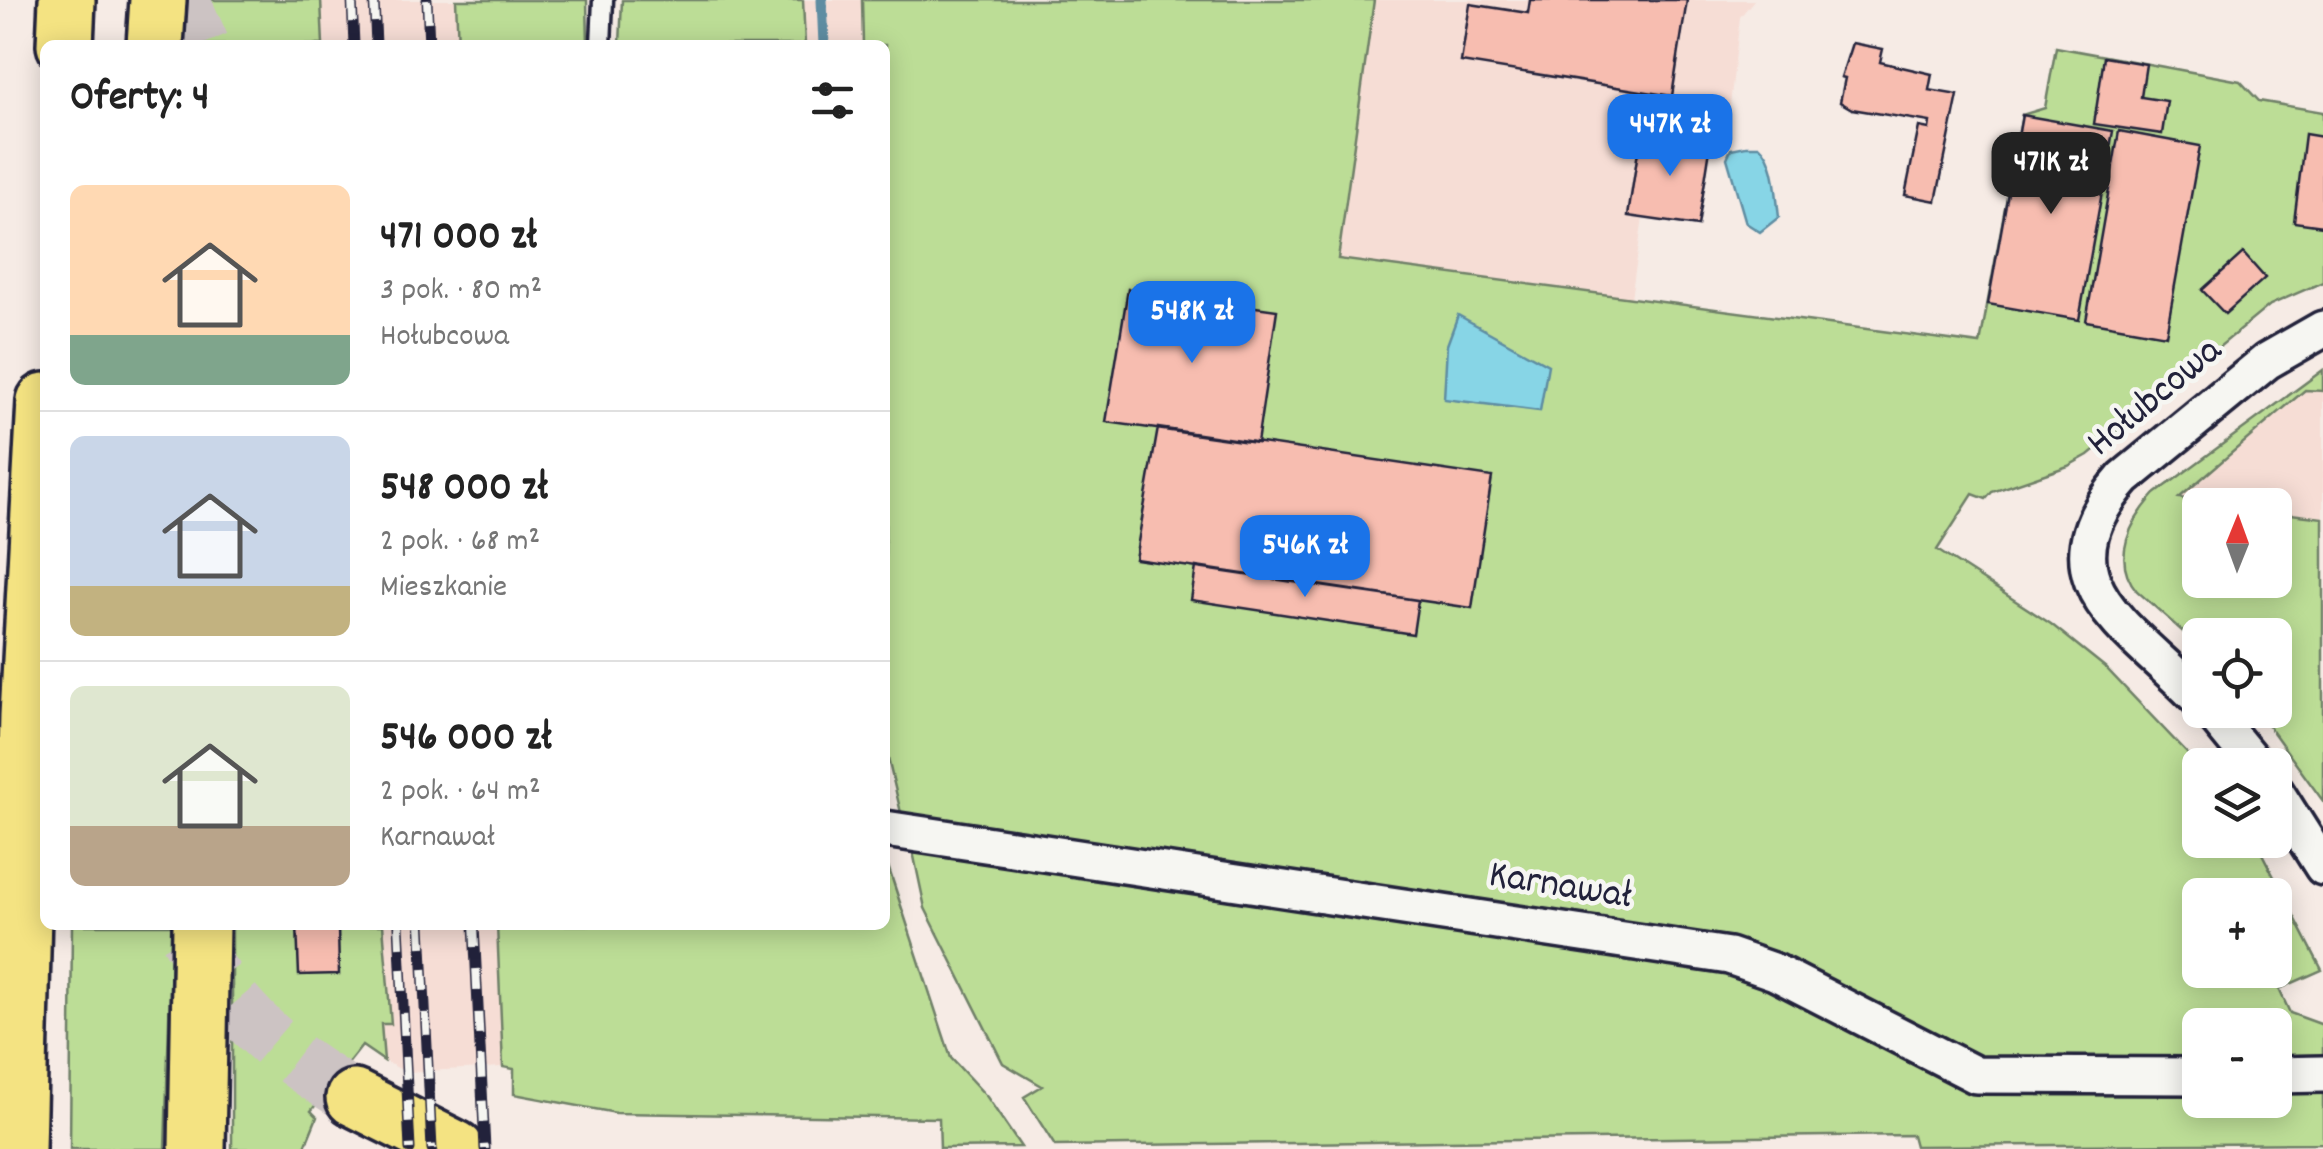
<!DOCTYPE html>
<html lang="pl">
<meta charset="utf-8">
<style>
body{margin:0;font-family:Dekko,sans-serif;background:#f6f6f6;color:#222;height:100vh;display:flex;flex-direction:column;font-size:38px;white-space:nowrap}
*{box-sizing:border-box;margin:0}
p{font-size:32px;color:#767676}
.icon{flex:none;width:55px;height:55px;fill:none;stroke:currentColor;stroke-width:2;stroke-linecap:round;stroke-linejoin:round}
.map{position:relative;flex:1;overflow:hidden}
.panel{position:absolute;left:40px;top:40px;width:850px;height:890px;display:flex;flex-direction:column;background:#fff;border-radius:15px;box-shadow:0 5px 25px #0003}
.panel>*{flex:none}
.needle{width:65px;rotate:1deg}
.buttons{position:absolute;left:2182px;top:488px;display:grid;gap:20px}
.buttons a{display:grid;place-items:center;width:110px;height:110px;border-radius:15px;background:#fff;box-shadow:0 5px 25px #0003;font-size:50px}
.price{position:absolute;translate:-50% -85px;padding:0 22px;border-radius:20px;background:#1a73e8;color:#fff;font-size:32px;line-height:65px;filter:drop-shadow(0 2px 5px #0008)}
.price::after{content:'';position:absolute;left:50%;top:60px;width:30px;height:22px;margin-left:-15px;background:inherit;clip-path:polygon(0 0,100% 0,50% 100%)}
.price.current{background:#222;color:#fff}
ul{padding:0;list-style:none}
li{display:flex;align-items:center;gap:30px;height:250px;padding:0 30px}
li+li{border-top:2px solid #e0e0e0}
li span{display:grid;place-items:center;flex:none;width:280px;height:200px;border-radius:15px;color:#555}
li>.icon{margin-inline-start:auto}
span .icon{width:120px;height:120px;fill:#fffc;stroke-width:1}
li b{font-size:42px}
h2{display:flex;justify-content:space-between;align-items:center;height:120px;padding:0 30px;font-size:42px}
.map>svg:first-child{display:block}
.built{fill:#f6ddd5}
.green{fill:#bcdd96;stroke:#6f8068;stroke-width:2.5;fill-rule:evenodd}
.water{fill:#87d5e6;stroke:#5f8da2;stroke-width:2.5}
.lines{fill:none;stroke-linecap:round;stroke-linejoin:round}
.stream{stroke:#5f8da2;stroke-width:11}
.building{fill:#f7bdb0;stroke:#22223b;stroke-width:2.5}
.motorway-tunnel{stroke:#ccc3c3;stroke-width:55;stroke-dasharray:55 28;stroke-linecap:butt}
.service-casing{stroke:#22223b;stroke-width:25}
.minor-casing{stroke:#22223b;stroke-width:42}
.motorway-casing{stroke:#22223b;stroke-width:62}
.service{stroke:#f6f6f2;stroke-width:18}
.minor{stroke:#f6f6f2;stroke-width:35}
.motorway{stroke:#f4e382;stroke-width:55}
.rail-casing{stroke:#22223b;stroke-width:11}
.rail{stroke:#f6f6f2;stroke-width:8;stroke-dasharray:22;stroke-linecap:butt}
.labels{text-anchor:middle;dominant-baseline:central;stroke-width:9;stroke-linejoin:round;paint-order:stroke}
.street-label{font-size:40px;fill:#22223b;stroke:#f6f6f2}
</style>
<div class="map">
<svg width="2323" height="1149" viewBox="0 0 2323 1149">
<rect width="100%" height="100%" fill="#f6ebe5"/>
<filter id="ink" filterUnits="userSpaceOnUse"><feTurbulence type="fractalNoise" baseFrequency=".01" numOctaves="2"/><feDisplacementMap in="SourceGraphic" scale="20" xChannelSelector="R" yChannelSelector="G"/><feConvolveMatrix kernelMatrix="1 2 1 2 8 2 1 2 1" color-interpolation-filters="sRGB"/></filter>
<g filter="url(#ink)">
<!-- built -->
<path class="built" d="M270,0H587L588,45H279Z
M803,0H862L863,45H805Z
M1374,0H1754L1740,17L1728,123L1711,142L1641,132L1628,216L1643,218L1631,298L1337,259Z
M2305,389L2323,391V518L2275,512V505L2178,499Z
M253,925H497L503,1067L406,1072L384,1061L362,1046Z"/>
<!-- green -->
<path class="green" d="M193,0H321L323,45H191Z
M456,0H587L588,45H458Z
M622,0H803L805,45H620Z
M862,0H1374L1338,259L1980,344L2022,115L2045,108L2056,47L2240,81L2259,101L2323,112V282L2270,305L2088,455L2068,466L1992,492L1986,499L1973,494L1937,550L2051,624L2106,668L2200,767V840H2255L2322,970L2279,989L2290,1013L2323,1025V1056H2275V1025H2200V1057L1978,1060L1756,945L902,817L885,746V45H863ZM2200,895H2275V970H2200Z
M2323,370V391L2305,390L2179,498L2225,505H2200V580H2275V512L2323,518V801L2257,710H2275V635H2200V647L2137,591C2110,559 2131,520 2155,494Z
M912,847L1709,965L1778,989L1972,1082L2200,1086V1100H2275V1085H2323V1143L1915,1146L1912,1135L1055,1146L1024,1097L1042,1086L1003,1063L925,908Z
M885,857L951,1058L987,1097L1021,1147L940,1148L939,1118L616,1113L514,1094V1069L503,1067L497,925H885Z
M72,925H172L165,1149H70Z
M232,925H383L391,1024H381L384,1061L362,1046L311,1111L317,1117L304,1149H232Z"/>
<!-- water -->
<path class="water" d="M1746,146H1760C1776,160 1776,196 1779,217L1760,232L1746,223L1727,158L1731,149Z
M1458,315L1548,365L1540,411L1444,399L1447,345Z"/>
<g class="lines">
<!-- stream -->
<path class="stream" d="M822,0L824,45"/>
</g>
<!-- building -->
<path class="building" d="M1530,0H1687L1672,96L1461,62L1470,4L1528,13Z
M1852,43L1883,49L1880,62L1932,74L1929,90L1958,95L1936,201L1905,195L1919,127L1929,129L1930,122L1852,109L1840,102L1845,78L1841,77Z
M2104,57L2146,64L2141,97L2167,101L2162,134L2094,124Z
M2022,115L2113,131L2079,320L1988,304Z
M2119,131L2200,146L2166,335L2086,321Z
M1641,132L1711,142L1698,226L1628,216Z
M2305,134L2323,137V226L2294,222Z
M2243,253L2265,278L2225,314L2202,290Z
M1128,289L1277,310L1257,443L1106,422Z
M1158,428L1492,477L1472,608L1135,559Z
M1196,567L1418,600L1413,634L1191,600Z
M297,925H338L339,974L299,975Z"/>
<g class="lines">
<!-- motorway-tunnel -->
<path class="motorway-tunnel" d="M182,0L202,45
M187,935C235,1015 275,1051 354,1098"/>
<!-- service casing -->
<g class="service-casing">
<path id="service" d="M601,45L603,0"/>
</g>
<!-- minor casing -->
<g class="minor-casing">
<path id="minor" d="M2200,700C2133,629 2033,581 2124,478L2267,361L2323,329
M2210,710L2255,765
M2275,791L2323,867
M885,829L1729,956L1775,972L1976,1075L2200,1076
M2275,1075L2323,1074"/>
</g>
<!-- motorway casing -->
<g class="motorway-casing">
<path id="motorway" d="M65,45L67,0
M155,45L158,0
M354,1098L456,1149
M17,1149L28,716L45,401
M197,1149L201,925"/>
</g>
<!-- service -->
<use href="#service" class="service"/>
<!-- minor -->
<use href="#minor" class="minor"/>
<!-- motorway -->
<use href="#motorway" class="motorway"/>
<!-- rail casing -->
<g class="rail-casing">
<path id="rail" d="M352,0L354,45
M374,0L376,45
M427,0L429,45
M399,925L410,1149
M421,925L432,1149
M474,925L485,1149"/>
</g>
<!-- rail -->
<use href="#rail" class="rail"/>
</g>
</g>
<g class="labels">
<!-- street labels -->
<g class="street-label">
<text transform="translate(2156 399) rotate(-40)">Hołubcowa</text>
<text transform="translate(1560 888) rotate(9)">Karnawał</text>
</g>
</g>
</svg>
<div class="buttons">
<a><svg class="needle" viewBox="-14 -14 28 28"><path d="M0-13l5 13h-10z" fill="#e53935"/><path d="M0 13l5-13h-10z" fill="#767676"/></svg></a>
<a><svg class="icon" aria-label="locate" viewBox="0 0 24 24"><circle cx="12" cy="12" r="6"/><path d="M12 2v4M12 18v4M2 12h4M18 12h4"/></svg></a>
<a><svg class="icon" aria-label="layers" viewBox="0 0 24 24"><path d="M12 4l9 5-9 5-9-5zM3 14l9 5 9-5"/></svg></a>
<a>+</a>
<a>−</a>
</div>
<b class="price" style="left:1670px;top:179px">447K zł</b>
<b class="price current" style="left:2051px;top:217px">471K zł</b>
<b class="price" style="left:1192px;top:366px">548K zł</b>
<b class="price" style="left:1305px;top:600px">546K zł</b>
<section class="panel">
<h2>Oferty: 4<svg class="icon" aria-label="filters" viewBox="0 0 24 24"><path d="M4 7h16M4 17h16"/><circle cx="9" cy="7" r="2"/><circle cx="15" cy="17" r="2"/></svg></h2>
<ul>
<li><span style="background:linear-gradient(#ffd9b3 75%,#7fa58c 0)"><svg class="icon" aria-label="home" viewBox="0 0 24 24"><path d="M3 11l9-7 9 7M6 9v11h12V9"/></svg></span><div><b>471 000 zł</b><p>3 pok. · 80 m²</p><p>Hołubcowa</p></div></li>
<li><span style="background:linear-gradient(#c9d6e8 75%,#c2b280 0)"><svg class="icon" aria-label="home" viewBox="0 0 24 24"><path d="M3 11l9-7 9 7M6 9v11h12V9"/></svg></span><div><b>548 000 zł</b><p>2 pok. · 68 m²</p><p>Mieszkanie</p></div></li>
<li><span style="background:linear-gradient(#dfe7d0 70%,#b9a48a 0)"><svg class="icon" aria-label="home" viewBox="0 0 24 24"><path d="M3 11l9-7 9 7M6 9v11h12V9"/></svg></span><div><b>546 000 zł</b><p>2 pok. · 64 m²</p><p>Karnawał</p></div></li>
</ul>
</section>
</div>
